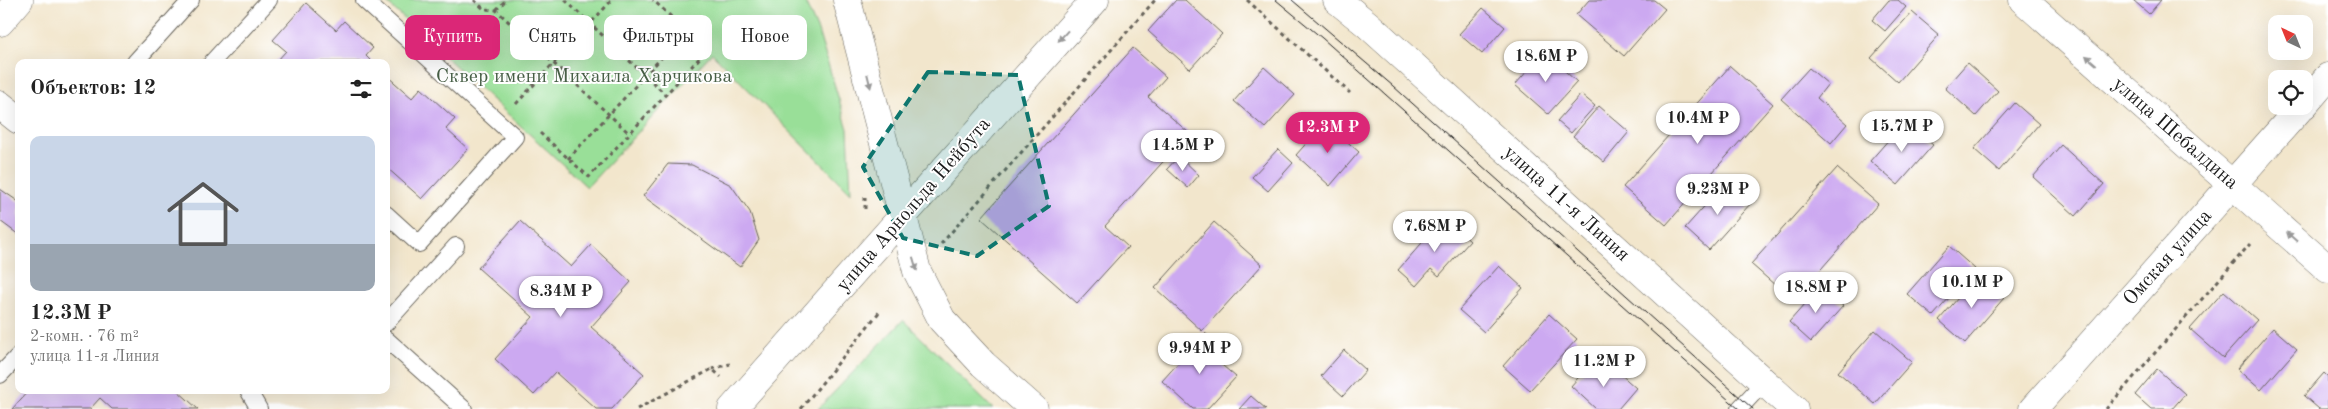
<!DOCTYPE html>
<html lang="ru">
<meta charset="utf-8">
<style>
body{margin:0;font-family:"Old Standard TT",serif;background:#f6f6f6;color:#222;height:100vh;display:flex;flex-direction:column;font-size:19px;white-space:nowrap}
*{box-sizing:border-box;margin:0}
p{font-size:16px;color:#767676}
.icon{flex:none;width:28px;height:28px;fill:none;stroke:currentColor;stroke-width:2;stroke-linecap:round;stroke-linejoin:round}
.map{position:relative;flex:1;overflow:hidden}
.details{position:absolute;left:15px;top:59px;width:375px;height:335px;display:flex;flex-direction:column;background:#fff;border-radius:10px;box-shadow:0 5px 20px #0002}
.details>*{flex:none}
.top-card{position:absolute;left:405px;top:15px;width:475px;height:45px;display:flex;gap:10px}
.needle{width:32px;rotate:317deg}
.controls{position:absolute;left:2268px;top:15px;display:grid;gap:10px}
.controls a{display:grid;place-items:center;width:45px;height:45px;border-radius:10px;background:#fff;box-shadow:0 5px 20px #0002;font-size:25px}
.price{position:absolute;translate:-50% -42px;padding:0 11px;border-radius:18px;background:#fff;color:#222;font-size:16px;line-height:32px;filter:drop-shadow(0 1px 2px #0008)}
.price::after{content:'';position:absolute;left:50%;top:30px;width:15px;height:11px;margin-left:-8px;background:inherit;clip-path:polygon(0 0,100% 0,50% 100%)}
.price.on{background:#db2777;color:#fff}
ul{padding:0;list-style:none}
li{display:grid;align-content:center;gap:10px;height:265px;padding:0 15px}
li+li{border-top:1px solid #e0e0e0}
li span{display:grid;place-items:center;height:155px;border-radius:10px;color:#555}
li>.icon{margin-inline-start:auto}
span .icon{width:90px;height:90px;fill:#fffc;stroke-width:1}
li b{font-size:21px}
h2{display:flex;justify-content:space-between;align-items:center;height:60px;padding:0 15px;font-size:21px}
.tag{padding:0 18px;border-radius:10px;background:#fff;box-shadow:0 5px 20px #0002;font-size:18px;line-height:45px}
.tag.on{background:#db2777;color:#fff}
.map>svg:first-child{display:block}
.green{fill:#99df98;stroke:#5a7e5a}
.building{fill:#cca9f1}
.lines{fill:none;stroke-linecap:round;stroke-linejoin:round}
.service-casing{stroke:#67635a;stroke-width:18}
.minor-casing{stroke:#67635a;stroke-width:29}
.secondary-casing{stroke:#67635a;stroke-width:29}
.path{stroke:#67635a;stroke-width:3;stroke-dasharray:4 4;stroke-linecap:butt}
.service{stroke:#fff;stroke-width:16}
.minor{stroke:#fff;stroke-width:28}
.secondary{stroke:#fff;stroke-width:28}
.tram{stroke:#1c1c1c;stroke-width:1}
.oneway{fill:#999}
.marked{fill:#0f766e;fill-opacity:0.2;stroke:#0f766e;stroke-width:4;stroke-dasharray:10 6;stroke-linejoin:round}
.labels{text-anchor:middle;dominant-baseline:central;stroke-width:4;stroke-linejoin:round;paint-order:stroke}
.park-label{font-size:20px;fill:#486047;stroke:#fff}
.street-label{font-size:20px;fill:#1c1c1c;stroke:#fff}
</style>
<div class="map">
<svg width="2328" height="409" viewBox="0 0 2328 409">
<rect width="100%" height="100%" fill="#fff"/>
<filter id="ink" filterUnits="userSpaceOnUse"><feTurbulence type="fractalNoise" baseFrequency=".02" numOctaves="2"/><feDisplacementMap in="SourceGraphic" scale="10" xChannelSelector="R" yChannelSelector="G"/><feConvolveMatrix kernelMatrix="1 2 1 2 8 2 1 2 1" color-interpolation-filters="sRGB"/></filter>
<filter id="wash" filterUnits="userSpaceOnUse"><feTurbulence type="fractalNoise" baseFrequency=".0096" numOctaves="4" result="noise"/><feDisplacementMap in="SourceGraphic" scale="20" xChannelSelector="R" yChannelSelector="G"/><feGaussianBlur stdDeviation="1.12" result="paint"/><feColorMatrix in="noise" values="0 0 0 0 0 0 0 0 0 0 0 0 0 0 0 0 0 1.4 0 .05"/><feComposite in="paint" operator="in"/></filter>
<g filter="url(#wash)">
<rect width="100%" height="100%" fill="#f2e6cc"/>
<!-- green -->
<path class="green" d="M384,0H804L818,31L848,129L851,193L712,53L587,187Z
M903,320L993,409H818Z"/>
<g id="blocks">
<!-- building -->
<path class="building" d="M1176,0H1185L1222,34L1190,69L1148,31Z
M1589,0H1654L1665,9L1624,56L1576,15Z
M1889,0H1898L1906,7L1885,31L1872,20Z
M2133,0H2161L2149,14Z
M306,3L336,30L344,21L373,48L366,56L372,62H276L286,51L273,40Z
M1483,8L1505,27L1482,54L1459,34Z
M1912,12L1939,35L1898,82L1871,58Z
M1133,48L1166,77L1148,97L1189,133L1105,226L1128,247L1077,303L981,218Z
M1544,52L1577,82L1548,114L1515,85Z
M1967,63L1998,91L1976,116L1945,88Z
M1730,66L1773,104L1666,225L1623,187Z
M1264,67L1295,95L1265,128L1234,101Z
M1809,68L1828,84L1817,98L1847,124L1831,143L1781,99Z
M386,75L412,98L421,88L455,119L446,129L468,149L422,199L386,167Z
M1581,94L1595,106L1571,133L1557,121Z
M2015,103L2039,124L1999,171L1974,149Z
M1599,106L1629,132L1604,162L1573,136Z
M1905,121L1933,145L1898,185L1870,161Z
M1325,122L1359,152L1330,186L1296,155Z
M2061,145L2104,184L2076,216L2033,177Z
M1278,149L1293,163L1268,191L1252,177Z
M1179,156L1199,175L1188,188L1167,169Z
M668,164L692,165L731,185L750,212L759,240L740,267L643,196Z
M1837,168L1878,204L1793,301L1751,264Z
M1727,181L1751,203L1709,250L1685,228Z
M0,189L19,202V235L0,221Z
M1444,218L1470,241L1439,276L1431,269L1416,286L1398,270Z
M520,221L571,267L591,245L631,282L591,327L644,374L612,409H596L555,372L534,395L495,359L533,317L478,268Z
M1214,222L1262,265L1202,331L1155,288Z
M1949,246L1975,269L1933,316L1907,294Z
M1499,266L1523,288L1484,332L1459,310Z
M1978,275L2004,298L1965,343L1939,320Z
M1821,286L1843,306L1811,342L1789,322Z
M2224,291L2257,320L2223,358L2190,329Z
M1549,314L1577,339L1530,390L1503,366Z
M2273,328L2297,349L2261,390L2237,369Z
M1875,330L1912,362L1875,404L1838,372Z
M1205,333L1225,351L1216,360L1236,377L1207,409H1193L1162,381Z
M1344,350L1366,370L1343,396L1321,376Z
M1590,364L1601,374L1609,364L1636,388L1618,409H1596L1571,386Z
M2157,369L2185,394L2172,409H2151L2135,395Z
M2324,373L2328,377V409H2319L2304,396Z
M29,390H177L198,409H112L100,398L90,409H12Z
M1251,396L1266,409H1239Z"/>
</g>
</g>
<g filter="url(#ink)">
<use href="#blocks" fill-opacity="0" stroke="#67635a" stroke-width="1"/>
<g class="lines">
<!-- service casing -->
<g class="service-casing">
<path id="service" d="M364,0L515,137L419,244L386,214
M135,62L191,0
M212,62L269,0
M386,323L456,246
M386,339L464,409
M0,375L19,355
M248,390L259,409
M1739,409L1764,382"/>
</g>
<!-- minor casing -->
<g class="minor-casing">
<path id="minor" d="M1337,0L1367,24L1794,409
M0,22L19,0
M0,105L19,120
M732,409L902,217"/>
</g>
<!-- secondary casing -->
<g class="secondary-casing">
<path id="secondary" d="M847,0L917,271L942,320L983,364L1034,409
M2023,0L2328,269
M2304,105L2328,77
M902,217L1095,0
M2033,409L2302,106"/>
</g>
<!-- path -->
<path class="path" d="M474,0L484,9L496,10L630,134
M565,0L666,95
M1247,0L1350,93
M496,10L506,0
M516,104L612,0
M540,133L589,177L707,50L653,0
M568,159L686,31
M865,197V211
M941,244L1155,0
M712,369L730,364
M637,409L712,369L721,377
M801,409L880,311
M2106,409L2250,244"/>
<!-- service -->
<use href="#service" class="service"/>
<!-- minor -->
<use href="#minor" class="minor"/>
<!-- secondary -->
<use href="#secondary" class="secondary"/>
<!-- tram -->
<path class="tram" d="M1276,0L1322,38L1739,409
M1292,0L1393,86L1753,409"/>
</g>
<!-- one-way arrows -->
<defs><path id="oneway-solid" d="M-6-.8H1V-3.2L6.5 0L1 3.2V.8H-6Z" transform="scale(1.25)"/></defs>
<g class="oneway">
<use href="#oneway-solid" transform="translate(1063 36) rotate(132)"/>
<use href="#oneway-solid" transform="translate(2091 60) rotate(-139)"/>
<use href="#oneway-solid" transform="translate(869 81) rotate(76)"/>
<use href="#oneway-solid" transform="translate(2292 237) rotate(-138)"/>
<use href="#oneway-solid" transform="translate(915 264) rotate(73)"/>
</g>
</g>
<!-- marked area -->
<path class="marked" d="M928,72L1018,75L1049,206L977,256L903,238L863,167Z"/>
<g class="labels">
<!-- park labels -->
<g class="park-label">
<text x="584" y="77">Сквер имени Михаила Харчикова</text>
</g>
<!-- street labels -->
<g class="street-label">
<text transform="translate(2175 134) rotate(41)">улица Шебалдина</text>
<text transform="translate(1566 204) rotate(42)">улица 11-я Линия</text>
<text transform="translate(914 205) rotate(-49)">улица Арнольда Нейбута</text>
<text transform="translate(2168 258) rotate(-48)">Омская улица</text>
</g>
</g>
</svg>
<div class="controls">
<a><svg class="needle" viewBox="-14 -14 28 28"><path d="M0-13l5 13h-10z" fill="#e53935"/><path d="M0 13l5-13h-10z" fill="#767676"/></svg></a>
<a><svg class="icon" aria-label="locate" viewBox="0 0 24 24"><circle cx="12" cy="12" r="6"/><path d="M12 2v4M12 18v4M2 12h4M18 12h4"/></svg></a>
</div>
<b class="price" style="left:1546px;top:83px">18.6M ₽</b>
<b class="price" style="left:1698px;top:145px">10.4M ₽</b>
<b class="price" style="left:1902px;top:153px">15.7M ₽</b>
<b class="price on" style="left:1328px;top:154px">12.3M ₽</b>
<b class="price" style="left:1183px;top:172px">14.5M ₽</b>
<b class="price" style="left:1718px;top:216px">9.23M ₽</b>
<b class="price" style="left:1435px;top:253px">7.68M ₽</b>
<b class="price" style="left:1972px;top:309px">10.1M ₽</b>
<b class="price" style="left:1816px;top:314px">18.8M ₽</b>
<b class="price" style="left:561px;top:318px">8.34M ₽</b>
<b class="price" style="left:1200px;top:375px">9.94M ₽</b>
<b class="price" style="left:1604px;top:388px">11.2M ₽</b>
<div class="top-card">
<a class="tag on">Купить</a>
<a class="tag">Снять</a>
<a class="tag">Фильтры</a>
<a class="tag">Новое</a>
</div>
<section class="details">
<h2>Объектов: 12<svg class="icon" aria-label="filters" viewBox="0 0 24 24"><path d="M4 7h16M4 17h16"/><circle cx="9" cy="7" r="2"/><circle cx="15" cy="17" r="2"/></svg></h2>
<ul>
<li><span style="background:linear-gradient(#c9d6e8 70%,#9aa5b1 0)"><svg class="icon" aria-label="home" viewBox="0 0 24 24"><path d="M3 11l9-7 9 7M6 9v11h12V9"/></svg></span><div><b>12.3M ₽</b><p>2-комн. · 76 m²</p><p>улица 11-я Линия</p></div></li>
</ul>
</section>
</div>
